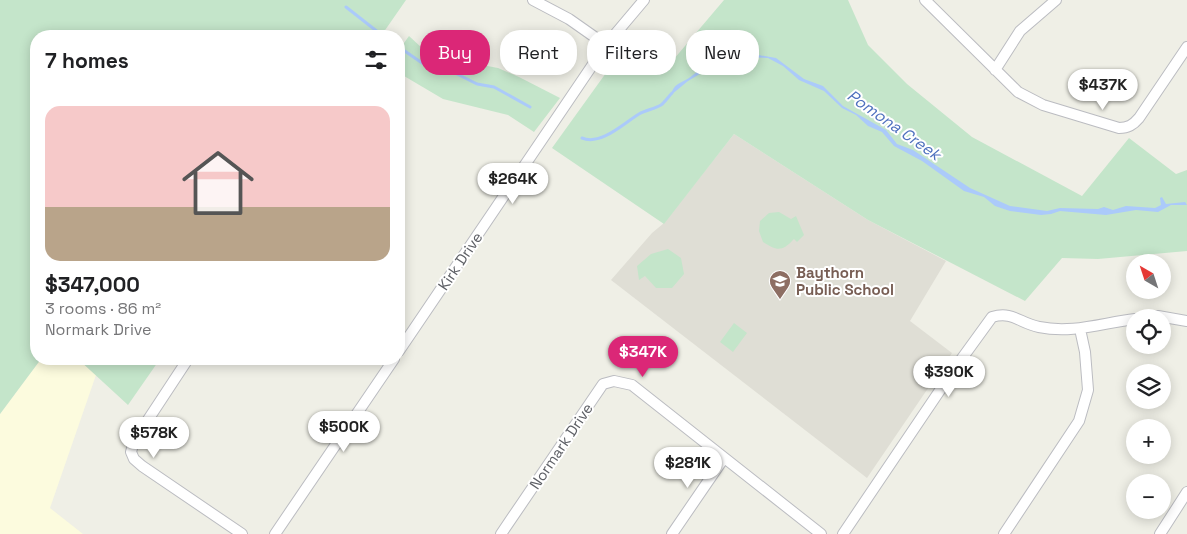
<!DOCTYPE html>
<meta charset="utf-8">
<style>
body{margin:0;font-family:"Space Grotesk",sans-serif;background:#f6f6f6;color:#202124;height:100vh;display:flex;flex-direction:column;font-size:19px;white-space:nowrap}
*{box-sizing:border-box;margin:0}
p{font-size:16px;color:#757577}
.icon{flex:none;width:28px;height:28px;fill:none;stroke:currentColor;stroke-width:2;stroke-linecap:round;stroke-linejoin:round}
.map{position:relative;flex:1;overflow:hidden}
.sheet{position:absolute;left:30px;top:30px;width:375px;height:335px;display:flex;flex-direction:column;background:#fff;border-radius:20px;box-shadow:0 2px 12px #0003}
.sheet>*{flex:none}
.top-card{position:absolute;left:420px;top:30px;width:475px;height:45px;display:flex;gap:10px}
.needle{width:32px;rotate:321deg}
.fabs{position:absolute;left:1126px;top:254px;display:grid;gap:10px}
.fabs a{display:grid;place-items:center;width:45px;height:45px;border-radius:50%;background:#fff;box-shadow:0 2px 12px #0003;font-size:25px}
.price{position:absolute;translate:-50% -42px;padding:0 11px;border-radius:18px;background:#fff;color:#222;font-size:16px;line-height:32px;filter:drop-shadow(0 1px 2px #0008)}
.price::after{content:'';position:absolute;left:50%;top:30px;width:15px;height:11px;margin-left:-8px;background:inherit;clip-path:polygon(0 0,100% 0,50% 100%)}
.price.selected{background:#db2777;color:#fff}
ul{padding:0;list-style:none}
li{display:grid;align-content:center;gap:10px;height:265px;padding:0 15px}
li span{display:grid;place-items:center;height:155px;border-radius:15px;color:#555}
li>.icon{margin-inline-start:auto}
span .icon{width:90px;height:90px;fill:#fffc;stroke-width:1}
li b{font-size:21px}
h2{display:flex;justify-content:space-between;align-items:center;height:60px;padding:0 15px;font-size:21px}
.pill{padding:0 18px;border-radius:20px;background:#fff;box-shadow:0 2px 12px #0003;font-size:18px;line-height:45px}
.pill.selected{background:#db2777;color:#fff}
.map>svg:first-child{display:block}
.commercial{fill:#fcfbde}
.education{fill:#dfded5}
.green{fill:#c4e5ca}
.water{fill:#abcafa}
.lines{fill:none;stroke-linecap:round;stroke-linejoin:round}
.stream{stroke:#abcafa;stroke-width:3}
.minor-casing{stroke:#bbbcc1;stroke-width:12}
.minor{stroke:#fff;stroke-width:10}
.labels{text-anchor:middle;dominant-baseline:central;stroke-width:4;stroke-linejoin:round;paint-order:stroke}
.street-label{font-size:15px;fill:#5e6066;stroke:#fff}
.education-label{font-size:15px;font-weight:bold;fill:#785e54;stroke:#fff;text-anchor:start}
.water-label{font-size:16px;font-style:italic;fill:#4e70be;stroke:#fff}
</style>
<div class="map">
<svg width="1187" height="534" viewBox="0 0 1187 534">
<rect width="100%" height="100%" fill="#efefe6"/>
<!-- commercial -->
<path class="commercial" d="M41,359H78L96,375L50,508L83,534H0V414Z"/>
<!-- education -->
<path class="education" d="M734,134L868,220L946,261L910,321L952,353L867,478L611,280L652,233L664,223Z"/>
<!-- green -->
<path class="green" d="M0,0H406L381,36H36V359H41L0,414Z
M724,0H848L868,45L907,84L972,137L1082,196L1129,138L1176,174L1187,170V251L1098,259L1062,258L1025,301L868,220L734,134L664,224L552,148L629,41L668,66Z
M409,36L422,48L456,60L498,68L519,77L560,98L534,132L508,115L443,99L399,73V50Z
M779,212L791,219L796,216L804,235L797,242L794,239C782,252 777,251 763,242L759,231L760,221L769,213Z
M668,249L681,258L684,274L672,288H656L645,276L639,280L637,266L651,254Z
M734,323L747,333L733,352L720,342Z
M78,359H160L128,405Z"/>
<!-- water -->
<path class="water" d="M742,52L776,58L804,79L823,86L843,106L886,130L897,144L913,150L970,188L1010,206L1047,211L1060,208L1098,209L1104,207L1113,210L1126,206L1155,208L1161,205L1160,198L1162,197L1166,204L1185,202L1187,205H1171L1158,212L1136,210L1106,215L1060,211L1051,214L1041,215L1010,211L995,206L984,197L964,191L922,161L894,146L882,132L868,126L856,115L842,108L824,91L799,80L783,66L768,58L740,57L722,61L688,81L671,95C673,84 681,83 689,78C695,74 699,69 705,66C716,59 729,55 742,52Z"/>
<g class="lines">
<!-- stream -->
<path class="stream" d="M346,7L383,36
M399,47L422,63L453,72L477,84L494,87L530,107
M582,138C601,146 624,123 639,114C646,110 654,109 661,105C665,102 668,97 672,93"/>
<!-- minor casing -->
<g class="minor-casing">
<path id="minor" d="M533,0L569,19L606,45
M925,0L1018,92L1043,105L1119,128C1128,128 1133,125 1139,118L1187,47
M995,70L1020,31L1056,0
M1147,318L1158,316L1187,321
M399,351L606,45L644,0
M188,359L134,441L131,452L134,459L142,466L242,534
M275,534L394,359
M501,534L603,384L614,381L632,385L821,534
M672,534L724,458
M843,534L955,368L992,317C1013,311 1019,323 1039,327C1072,334 1102,323 1135,319
M1004,534L1079,421L1088,390L1085,352L1080,329
M1160,534L1187,492"/>
</g>
<!-- minor -->
<use href="#minor" class="minor"/>
</g>
<!-- icons -->
<defs>
<g id="school-pin" transform="scale(1.125)"><path d="M0 17L-7.5 6A9.5 9.5 0 1 1 7.5 6Z" fill="#8d6e63" stroke="#fff"/><path d="M0-5L7-2L0 1L-7-2ZM-4 1L0 2.5L4 1V4Q0 6-4 4Z" fill="#fff"/></g>
</defs>
<g fill-rule="evenodd">
<use href="#school-pin" x="780" y="281"/>
</g>
<g class="labels">
<!-- street labels -->
<g class="street-label">
<text transform="translate(460 261) rotate(-56)">Kirk Drive</text>
<text transform="translate(561 446) rotate(-56)">Normark Drive</text>
</g>
<!-- education labels -->
<g class="education-label">
<text x="796" y="272">Baythorn<tspan x="796" dy="17">Public School</tspan></text>
</g>
<!-- water labels -->
<g class="water-label">
<text transform="translate(894 125) rotate(35)">Pomona Creek</text>
</g>
</g>
</svg>
<div class="fabs">
<a><svg class="needle" viewBox="-14 -14 28 28"><path d="M0-13l5 13h-10z" fill="#e53935"/><path d="M0 13l5-13h-10z" fill="#757577"/></svg></a>
<a><svg class="icon" aria-label="locate" viewBox="0 0 24 24"><circle cx="12" cy="12" r="6"/><path d="M12 2v4M12 18v4M2 12h4M18 12h4"/></svg></a>
<a><svg class="icon" aria-label="layers" viewBox="0 0 24 24"><path d="M12 4l9 5-9 5-9-5zM3 14l9 5 9-5"/></svg></a>
<a>+</a>
<a>−</a>
</div>
<b class="price" style="left:1103px;top:111px">$437K</b>
<b class="price" style="left:513px;top:205px">$264K</b>
<b class="price selected" style="left:643px;top:378px">$347K</b>
<b class="price" style="left:949px;top:398px">$390K</b>
<b class="price" style="left:344px;top:453px">$500K</b>
<b class="price" style="left:154px;top:459px">$578K</b>
<b class="price" style="left:688px;top:489px">$281K</b>
<div class="top-card">
<a class="pill selected">Buy</a>
<a class="pill">Rent</a>
<a class="pill">Filters</a>
<a class="pill">New</a>
</div>
<section class="sheet">
<h2>7 homes<svg class="icon" aria-label="filters" viewBox="0 0 24 24"><path d="M4 7h16M4 17h16"/><circle cx="9" cy="7" r="2"/><circle cx="15" cy="17" r="2"/></svg></h2>
<ul>
<li><span style="background:linear-gradient(#f6c9c9 65%,#b9a48a 0)"><svg class="icon" aria-label="home" viewBox="0 0 24 24"><path d="M3 11l9-7 9 7M6 9v11h12V9"/></svg></span><div><b>$347,000</b><p>3 rooms · 86 m²</p><p>Normark Drive</p></div></li>
</ul>
</section>
</div>
